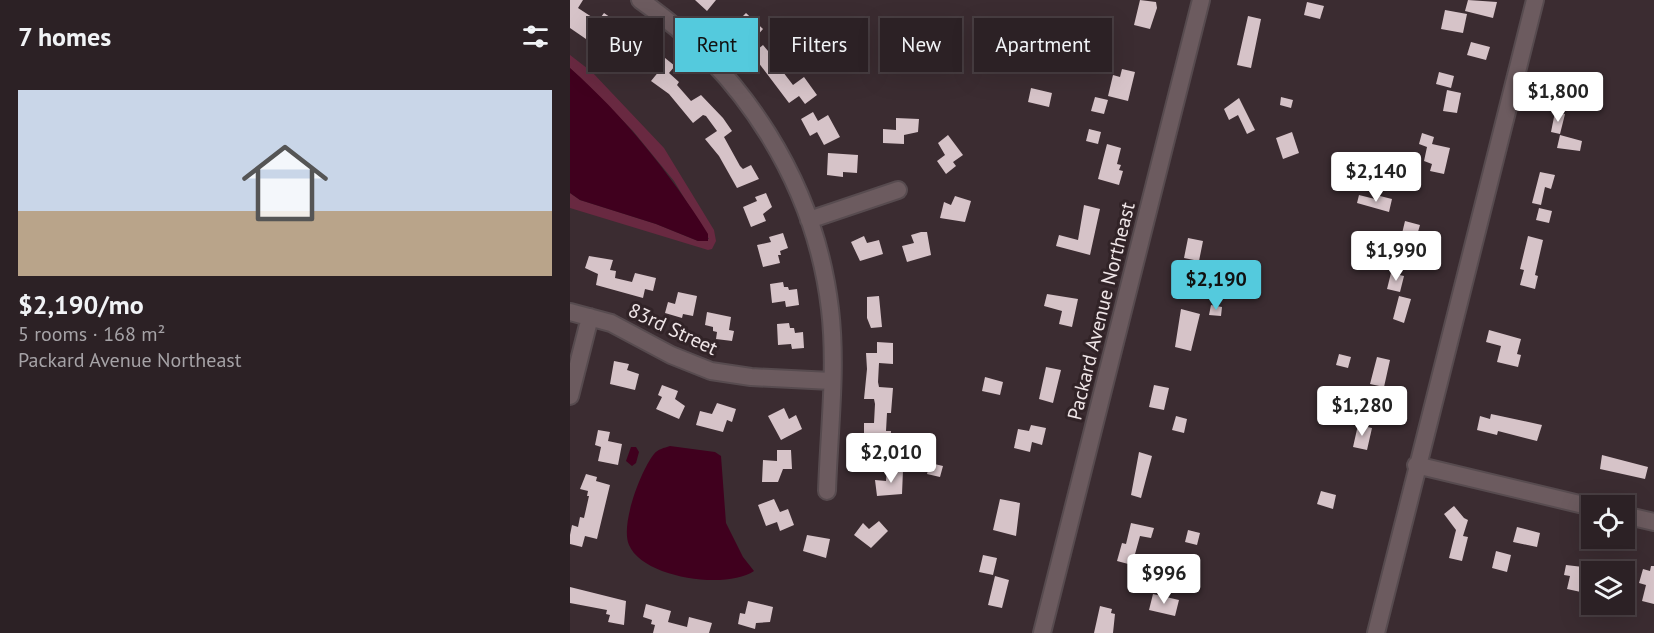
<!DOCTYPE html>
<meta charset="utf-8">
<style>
body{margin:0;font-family:"PT Sans",sans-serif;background:#382e32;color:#f1f3f6;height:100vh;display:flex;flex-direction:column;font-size:22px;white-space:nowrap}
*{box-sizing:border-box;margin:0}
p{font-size:20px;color:#a6a3a7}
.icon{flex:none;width:33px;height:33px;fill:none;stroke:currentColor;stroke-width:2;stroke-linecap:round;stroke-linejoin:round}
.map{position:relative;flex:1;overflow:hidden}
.sheet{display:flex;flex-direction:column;background:#2c2125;width:570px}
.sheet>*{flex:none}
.banner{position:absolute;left:18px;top:18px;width:570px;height:54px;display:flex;gap:12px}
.fabs{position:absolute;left:1011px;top:495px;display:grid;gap:12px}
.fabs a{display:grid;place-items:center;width:54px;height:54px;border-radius:0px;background:#2c2125;box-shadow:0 6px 24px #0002,0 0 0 2px #483e42;font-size:30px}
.price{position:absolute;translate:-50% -51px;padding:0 14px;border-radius:6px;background:#fff;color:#222;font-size:20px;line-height:39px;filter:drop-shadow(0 2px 3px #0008)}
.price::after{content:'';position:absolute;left:50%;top:36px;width:18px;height:14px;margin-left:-9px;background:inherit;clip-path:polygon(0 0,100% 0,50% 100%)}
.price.on{background:#54cadd;color:#111}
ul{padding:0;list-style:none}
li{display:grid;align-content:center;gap:12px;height:318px;padding:0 18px}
li span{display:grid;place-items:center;height:186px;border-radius:0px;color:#555}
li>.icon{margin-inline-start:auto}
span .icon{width:108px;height:108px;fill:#fffc;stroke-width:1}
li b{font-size:26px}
h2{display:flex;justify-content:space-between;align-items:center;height:72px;padding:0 18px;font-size:26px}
.chip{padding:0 21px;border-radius:0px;background:#2c2125;box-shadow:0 6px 24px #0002,0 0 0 2px #483e42;font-size:21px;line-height:54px}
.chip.on{background:#54cadd;color:#111}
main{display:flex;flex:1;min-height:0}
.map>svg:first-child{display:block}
.green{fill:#692941}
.water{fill:#40001e}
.building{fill:#d6c3c8}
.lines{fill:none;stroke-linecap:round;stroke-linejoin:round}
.minor-casing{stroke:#574b4f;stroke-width:20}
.minor{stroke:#6c5b5f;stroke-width:16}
.labels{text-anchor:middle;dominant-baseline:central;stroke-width:6;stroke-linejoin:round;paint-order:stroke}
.street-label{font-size:20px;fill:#efe5e7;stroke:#312327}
</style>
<main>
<section class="sheet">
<h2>7 homes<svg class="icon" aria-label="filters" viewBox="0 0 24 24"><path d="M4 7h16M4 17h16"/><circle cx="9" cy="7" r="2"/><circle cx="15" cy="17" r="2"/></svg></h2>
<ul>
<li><span style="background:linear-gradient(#c9d6e8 65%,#b9a48a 0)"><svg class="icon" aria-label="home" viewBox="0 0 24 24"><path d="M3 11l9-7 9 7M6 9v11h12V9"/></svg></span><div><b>$2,190/mo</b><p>5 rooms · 168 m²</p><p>Packard Avenue Northeast</p></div></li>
</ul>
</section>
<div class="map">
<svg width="1084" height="633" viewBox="0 0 1084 633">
<rect width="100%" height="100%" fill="#3b2c31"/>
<!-- green -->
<path class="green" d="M0,55L22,72L94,148L144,230L146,241L142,249L138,250L0,208V193L10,200L86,224L128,241L139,239L104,181L63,131L0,68Z"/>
<!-- water -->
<path class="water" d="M0,68C54,116 100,173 138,234V241H128L86,224L10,200L0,193Z
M100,446L145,452L151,456L156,523L173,557L184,571C156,590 73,578 59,545C50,525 71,470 84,454C88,449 94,448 100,446Z
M61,447H66L69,452L66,463L62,466L56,461Z"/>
<!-- building -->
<path class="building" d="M0,0H13L8,8L28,21L34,13L47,22L44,27L58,36L60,34L67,39L69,37L105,66L99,73L109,82L107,85L121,101L131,95L153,118L162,131L154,137L170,166L173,169L181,165L189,179L167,188L149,156L135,139L147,131L136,116L133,115L123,123L99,94L81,81L90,70L70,54L64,62L60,60L59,62L52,57L54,55L32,39L30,42L19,34L16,39L0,28Z
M125,0H146L137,11Z
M570,0L586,2L587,8L580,29L564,25Z
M898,0L927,2L923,18L895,11Z
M737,2L754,6L750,19L734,15Z
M875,10L897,14L893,33L871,29Z
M176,13L193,29L185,38L175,31L168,40L155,26L164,17L168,21Z
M678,16L691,19L681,68L667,65Z
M901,42L920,47L916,60L897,55Z
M193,45L198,51L200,49L217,69L213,72L223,85L234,77L247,95L235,104L229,96L219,103L182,54Z
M552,69L565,72L558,101L538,96L543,75L550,77Z
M869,72L884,76L881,88L866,84Z
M461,88L482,93L479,107L458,102Z
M877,90L891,93L887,113L873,111Z
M525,97L538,100L534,114L521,111Z
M711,97L723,100L721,108L710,105Z
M669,98L685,130L677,134L668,115L659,120L654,109Z
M243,112L248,121L258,115L270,137L254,145L247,132L240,136L231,119Z
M985,112L995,114L990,134L981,132Z
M326,118L349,119L348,132L334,135V144L313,143V129L326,130Z
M519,129L531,132L528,144L516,141Z
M722,132L729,153L713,159L706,138Z
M852,133L864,137L862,144L880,148L874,174L860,171L862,164L854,161L857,147L849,144Z
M378,135L393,155L383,162L386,166L376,174L367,161L375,155L368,143Z
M990,135L1012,141L1010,151L987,148Z
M537,144L551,148L547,164L551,165L549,170L553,171L549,185L528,179Z
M258,153L288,155L287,173L273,172V177L257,175Z
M970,172L985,175L981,189L975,187L971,205L962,203Z
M196,193L202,207L193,214L196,221L181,227L173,207L187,201L185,197Z
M789,195L805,199L806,195L822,199L819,212L787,203Z
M385,196L401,201L395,222L370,218L374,202L381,205Z
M514,205L530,209L520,255L486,246L489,235L508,240Z
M969,208L982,211L979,223L966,220Z
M835,221L850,225L843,249L829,246Z
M351,232H357L361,255L337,262L332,246L344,243L341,235Z
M213,233L218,248L210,251L211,255H208L210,263L193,267L187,245L201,242L199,237Z
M294,236L297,243L309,240L313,254L290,261L281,242Z
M958,236L973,240L965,275L968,276L965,289L950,285L954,270L950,269Z
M618,238L633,241L629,261L614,258Z
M19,256L43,260L40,270L46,271L45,278L62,282L65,273L86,278L83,291L75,289L73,298L26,285L28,274L15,268Z
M633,273L652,278L648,292L629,288Z
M821,273L834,276L830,292L817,289Z
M213,282L214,287H218L219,290L227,289L229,305L216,307L215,301L202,303L200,284Z
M108,292L127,296L123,316L113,314L112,318L95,313L98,302L105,304Z
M477,294L508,299L502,327L489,324L492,311L474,306Z
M309,296L312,327L301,328L297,318V297Z
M829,296L841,299L834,323L823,319Z
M641,305L652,307L651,316L639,315Z
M611,309L630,314L621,351L605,347Z
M137,312L161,317L159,330L164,331L162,341L146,339L147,332L143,331V327L135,325Z
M219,323L220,328H224L225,333L233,332L234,348L222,349L221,344L208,345L207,324Z
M919,330L951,339L947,354L951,355L948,367L927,362L931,346L916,342Z
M307,342L323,343V364L309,363L308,382L309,387L323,388L321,413H317L316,431H321L320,453H306L307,447H303V438H294V423H304L305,404L304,399H294L297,369L296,353H307Z
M769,354L781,357L778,368L766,365Z
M807,357L820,360L814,387L800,384Z
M44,361L59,364L57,370L69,374L65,390L40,384Z
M476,367L491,370L483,403L469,399Z
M415,377L433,382L430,395L412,391Z
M92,385L108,391L105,399L115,406L109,419L86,409L92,397L88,395Z
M584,385L599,388L594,410L579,407Z
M147,403L166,409L162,422L157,420L153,432L126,425L130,411L142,414Z
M214,408L219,419L226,415L232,429L211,440L198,416Z
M756,409L767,411L764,424L753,421Z
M921,414L972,425L967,441L928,431L927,435L907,430L910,416L920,419Z
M606,416L617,419L614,433L602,430Z
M461,425L476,428L472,445L462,442L460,452L444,448L448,429L459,431Z
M788,425L802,428L797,450L783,447Z
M28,430L40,432L38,441L52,444L48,465L28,461L31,447L25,445Z
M207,450H221L222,469H213L208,482H192L193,460L207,461Z
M569,452L582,456L571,498L561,495Z
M1032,455L1078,467L1075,479L1030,469Z
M360,463L373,466L370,477L357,474Z
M317,469L333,470L332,494L307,496L305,480L316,481Z
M16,474L27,477L26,481L40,485L27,539L15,536L12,547L0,544V535L2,525L8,527L10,517L14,518L19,496H17L18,491L10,489Z
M751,491L766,495L763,509L747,504Z
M204,499L210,512L218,509L224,525L210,531L207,522L196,526L188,505Z
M430,499L450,503L446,536L423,530Z
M884,506L894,518L898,520L893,536L898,537L892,561L879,558L886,530L874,514Z
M309,521L318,531L301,548L284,535L293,523L299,529Z
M561,523L584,528L581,538L570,536L562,565L547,561L552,543L556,544Z
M947,527L970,533L967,547L943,542Z
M618,530L630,533L627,545L615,542Z
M237,535L260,539L256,558L233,551Z
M926,551L941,555L937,572L922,568Z
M413,555L427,558L423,575L409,572Z
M996,565L1013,567L1011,574L1022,577L1020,594L997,589L1000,576L994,575Z
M1081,566H1084V604L1072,601L1076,585L1069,583L1073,569L1080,571Z
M425,576L439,580L432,608L418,605Z
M0,587L56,601L54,625L38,622L40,615L36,614L37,610L0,603Z
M583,594L609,600L605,616L579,610Z
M178,601L203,607L200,622L186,623L185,629L168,624L170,613L175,614Z
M76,604L101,611L98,622L117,627L119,617L142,623L139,633H83L85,625L81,624L82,620L73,617Z
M530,606L542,609L541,613L545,614L543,633H524Z"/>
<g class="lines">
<!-- minor casing -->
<g class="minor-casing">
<path id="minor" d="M70,0C173,71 245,183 260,309C267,368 259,431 257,491
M239,220L328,190
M0,312L41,323L101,355L141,371L181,377L261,381
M0,396L20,317
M846,465L1022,507
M1054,515L1084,522
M472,633L631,0
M806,633L965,0"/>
</g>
<!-- minor -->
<use href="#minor" class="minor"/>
</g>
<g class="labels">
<!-- street labels -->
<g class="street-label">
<text transform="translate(531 311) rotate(-76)">Packard Avenue Northeast</text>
<text transform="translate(103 329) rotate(25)">83rd Street</text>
</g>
</g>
</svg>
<div class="fabs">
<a><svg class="icon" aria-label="locate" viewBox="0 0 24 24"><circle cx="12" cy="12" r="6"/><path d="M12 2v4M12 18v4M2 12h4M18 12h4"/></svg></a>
<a><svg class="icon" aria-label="layers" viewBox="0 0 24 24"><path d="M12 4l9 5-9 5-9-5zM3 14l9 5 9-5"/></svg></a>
</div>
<b class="price" style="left:988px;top:123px">$1,800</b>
<b class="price" style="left:806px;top:203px">$2,140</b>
<b class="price" style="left:826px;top:282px">$1,990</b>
<b class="price on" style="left:646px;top:311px">$2,190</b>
<b class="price" style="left:792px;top:437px">$1,280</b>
<b class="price" style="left:321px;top:484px">$2,010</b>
<b class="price" style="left:594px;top:605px">$996</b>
<div class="banner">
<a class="chip">Buy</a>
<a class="chip on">Rent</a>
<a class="chip">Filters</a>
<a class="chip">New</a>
<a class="chip">Apartment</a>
</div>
</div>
</main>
